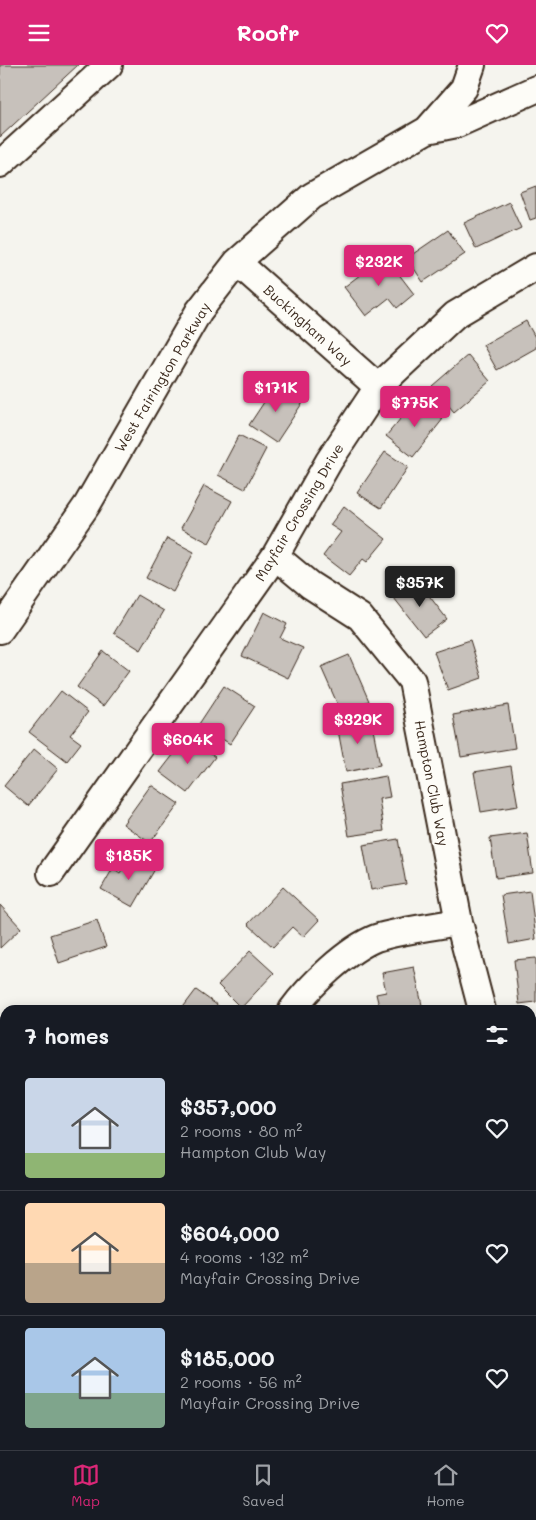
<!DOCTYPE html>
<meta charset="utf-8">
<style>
body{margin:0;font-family:Mali,sans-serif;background:#242831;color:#f1f3f6;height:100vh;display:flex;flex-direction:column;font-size:19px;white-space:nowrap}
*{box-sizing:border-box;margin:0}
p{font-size:16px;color:#9ea1a6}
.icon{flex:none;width:28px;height:28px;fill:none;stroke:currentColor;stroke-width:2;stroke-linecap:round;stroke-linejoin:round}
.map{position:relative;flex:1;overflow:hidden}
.sheet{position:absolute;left:0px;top:940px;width:536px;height:445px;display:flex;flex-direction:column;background:#171b24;border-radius:15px 15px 0 0;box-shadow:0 2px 12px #0003}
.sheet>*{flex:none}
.price{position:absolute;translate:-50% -42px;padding:0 11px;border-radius:5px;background:#db2777;color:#fff;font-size:16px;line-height:32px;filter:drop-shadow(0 1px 2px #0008)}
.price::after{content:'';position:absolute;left:50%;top:30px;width:15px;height:11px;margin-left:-8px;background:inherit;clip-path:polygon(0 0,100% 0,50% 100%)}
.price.active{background:#222;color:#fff}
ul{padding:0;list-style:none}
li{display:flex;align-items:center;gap:15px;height:125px;padding:0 25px}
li+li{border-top:1px solid #363941}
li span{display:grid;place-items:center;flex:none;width:140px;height:100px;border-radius:5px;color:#555}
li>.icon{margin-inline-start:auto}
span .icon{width:60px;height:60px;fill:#fffc;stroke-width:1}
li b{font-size:21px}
h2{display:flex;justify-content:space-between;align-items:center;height:60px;padding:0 25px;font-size:21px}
header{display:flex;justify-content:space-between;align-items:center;height:65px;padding:0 25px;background:#db2777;color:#fff;font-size:22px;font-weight:700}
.tab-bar{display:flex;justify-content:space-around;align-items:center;height:70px;border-top:1px solid #363941;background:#171b24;font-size:14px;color:#9ea1a6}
.tab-bar a{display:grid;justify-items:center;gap:2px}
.tab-bar .active{color:#db2777}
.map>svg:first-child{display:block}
.building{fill:#c7c1bb;stroke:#3b2a1e}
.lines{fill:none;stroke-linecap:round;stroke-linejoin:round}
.minor-casing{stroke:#3b2a1e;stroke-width:30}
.minor{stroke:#fdfcf7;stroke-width:26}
.labels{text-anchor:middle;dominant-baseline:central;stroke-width:4;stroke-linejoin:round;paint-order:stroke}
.street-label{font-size:14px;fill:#3b2a1e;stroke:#fdfcf7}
</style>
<header><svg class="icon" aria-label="menu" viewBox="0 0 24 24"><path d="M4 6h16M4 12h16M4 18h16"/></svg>Roofr<svg class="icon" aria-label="heart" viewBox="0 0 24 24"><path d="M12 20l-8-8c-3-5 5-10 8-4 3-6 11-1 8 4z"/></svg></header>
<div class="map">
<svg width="536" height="1385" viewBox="0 0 536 1385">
<rect width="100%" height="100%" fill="#f5f4ee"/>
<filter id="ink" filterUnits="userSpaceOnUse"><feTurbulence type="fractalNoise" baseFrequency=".02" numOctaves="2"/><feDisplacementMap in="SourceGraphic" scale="10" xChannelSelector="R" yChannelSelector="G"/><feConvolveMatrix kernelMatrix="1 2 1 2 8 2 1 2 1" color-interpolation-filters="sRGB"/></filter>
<g filter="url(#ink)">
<!-- building -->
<path class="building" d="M0,0H78L0,72Z
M536,121V153L530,155L520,127Z
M509,137L521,163L476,184L464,158Z
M448,165L465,189L423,217L407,193Z
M385,191L414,229L397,243L389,233L366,251L344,222Z
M526,256L536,274V283L497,305L483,280Z
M468,290L490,316L454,347L432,321Z
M276,319L303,337L276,378L249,360Z
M417,334L443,354L413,392L386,371Z
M239,370L266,384L245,424L218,410Z
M385,387L408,402L381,443L357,428Z
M204,421L232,436L209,478L181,463Z
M344,441L386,474L367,497L363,494L349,511L323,491L341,467L330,460Z
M167,473L194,487L173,527L146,513Z
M417,515L447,554L424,571L394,533Z
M137,530L164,546L141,585L114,568Z
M264,547L287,559L280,573L303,583L288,613L242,591Z
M470,575L482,613L448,625L434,587Z
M103,586L129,606L103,641L77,622Z
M349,590L369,636L341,647L321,602Z
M224,621L255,641L230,679L199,659Z
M61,626L88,647L70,670L81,678L67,696L29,667Z
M508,640L515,683L461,692L453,650Z
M371,654L380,700L346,707L337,660Z
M187,672L215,692L188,728L160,707Z
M34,684L58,704L28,741L4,721Z
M511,701L518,741L481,747L474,707Z
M386,711L390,732L379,734L384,766L349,771L340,719Z
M151,720L179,739L150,778L123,759Z
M527,768L533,808L496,813L490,773Z
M398,774L406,819L371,825L363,780Z
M130,790L155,804L133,842L101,824L113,803L120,808Z
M283,822L319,855L303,872L292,862L273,882L248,859Z
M530,826L536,874L509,879L501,830Z
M0,840L21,863L0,883Z
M97,855L106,882L59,898L50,870Z
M250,886L274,908L241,943L218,920Z
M536,893V937L519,939L514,895Z
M414,902L423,945H380L376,929L386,927L382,908Z
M196,925L224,945H181Z
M536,982V1003L532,1004L531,983Z
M536,1108V1134H532Z
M531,1157L536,1159V1200L531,1199Z
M531,1228L536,1232V1238L531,1244Z"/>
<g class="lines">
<!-- minor casing -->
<g class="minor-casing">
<path id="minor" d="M427,65L457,59L536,24
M0,99L109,0
M237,197L378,322
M275,491L310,520L360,552L412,616L459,857L482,945
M0,565L87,440L199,246L237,197L312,131L427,65L464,23L472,0
M51,808L275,491L329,396L378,322L455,250L536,202
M292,945C309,921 348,884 376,873C397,866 436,861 459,857
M367,1380V1385"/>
</g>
<!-- minor -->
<use href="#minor" class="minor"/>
</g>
</g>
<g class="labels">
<!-- street labels -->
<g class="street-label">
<text transform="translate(308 260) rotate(42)">Buckingham Way</text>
<text transform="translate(162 312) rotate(-59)">West Fairington Parkway</text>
<text transform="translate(299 447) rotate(-59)">Mayfair Crossing Drive</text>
<text transform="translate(432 718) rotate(79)">Hampton Club Way</text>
</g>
</g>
</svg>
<b class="price" style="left:379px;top:222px">$232K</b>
<b class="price" style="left:276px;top:348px">$171K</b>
<b class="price" style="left:415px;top:363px">$775K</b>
<b class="price active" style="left:420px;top:543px">$357K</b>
<b class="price" style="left:358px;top:680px">$329K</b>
<b class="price" style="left:188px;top:700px">$604K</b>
<b class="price" style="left:129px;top:816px">$185K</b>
<section class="sheet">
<h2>7 homes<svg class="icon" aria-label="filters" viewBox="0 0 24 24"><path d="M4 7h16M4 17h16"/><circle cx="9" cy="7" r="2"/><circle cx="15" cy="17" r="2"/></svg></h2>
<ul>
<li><span style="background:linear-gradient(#c9d6e8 75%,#8fb573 0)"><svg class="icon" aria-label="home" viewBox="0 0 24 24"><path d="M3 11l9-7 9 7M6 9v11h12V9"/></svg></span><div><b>$357,000</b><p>2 rooms · 80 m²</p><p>Hampton Club Way</p></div><svg class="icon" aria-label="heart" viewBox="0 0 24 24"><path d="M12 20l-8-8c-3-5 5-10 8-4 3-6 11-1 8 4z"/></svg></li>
<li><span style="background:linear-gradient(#ffd9b3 60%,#b9a48a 0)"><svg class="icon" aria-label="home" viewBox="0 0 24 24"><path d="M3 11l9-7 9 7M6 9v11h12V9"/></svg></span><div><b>$604,000</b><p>4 rooms · 132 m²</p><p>Mayfair Crossing Drive</p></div><svg class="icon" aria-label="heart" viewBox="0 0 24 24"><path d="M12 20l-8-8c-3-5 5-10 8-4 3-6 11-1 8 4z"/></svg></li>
<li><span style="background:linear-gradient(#a9c7e8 65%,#7fa58c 0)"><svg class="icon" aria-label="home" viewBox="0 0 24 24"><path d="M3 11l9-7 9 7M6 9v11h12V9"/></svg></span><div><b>$185,000</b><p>2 rooms · 56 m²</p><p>Mayfair Crossing Drive</p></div><svg class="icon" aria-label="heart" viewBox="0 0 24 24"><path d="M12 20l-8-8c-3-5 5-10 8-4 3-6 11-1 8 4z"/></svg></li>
</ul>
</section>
</div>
<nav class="tab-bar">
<a class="active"><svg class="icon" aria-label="map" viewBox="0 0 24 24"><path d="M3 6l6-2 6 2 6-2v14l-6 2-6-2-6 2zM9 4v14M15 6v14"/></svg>Map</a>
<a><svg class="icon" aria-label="saved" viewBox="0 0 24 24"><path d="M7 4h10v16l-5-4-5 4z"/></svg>Saved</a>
<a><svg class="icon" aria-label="home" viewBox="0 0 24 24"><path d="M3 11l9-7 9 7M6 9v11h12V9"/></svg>Home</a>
</nav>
